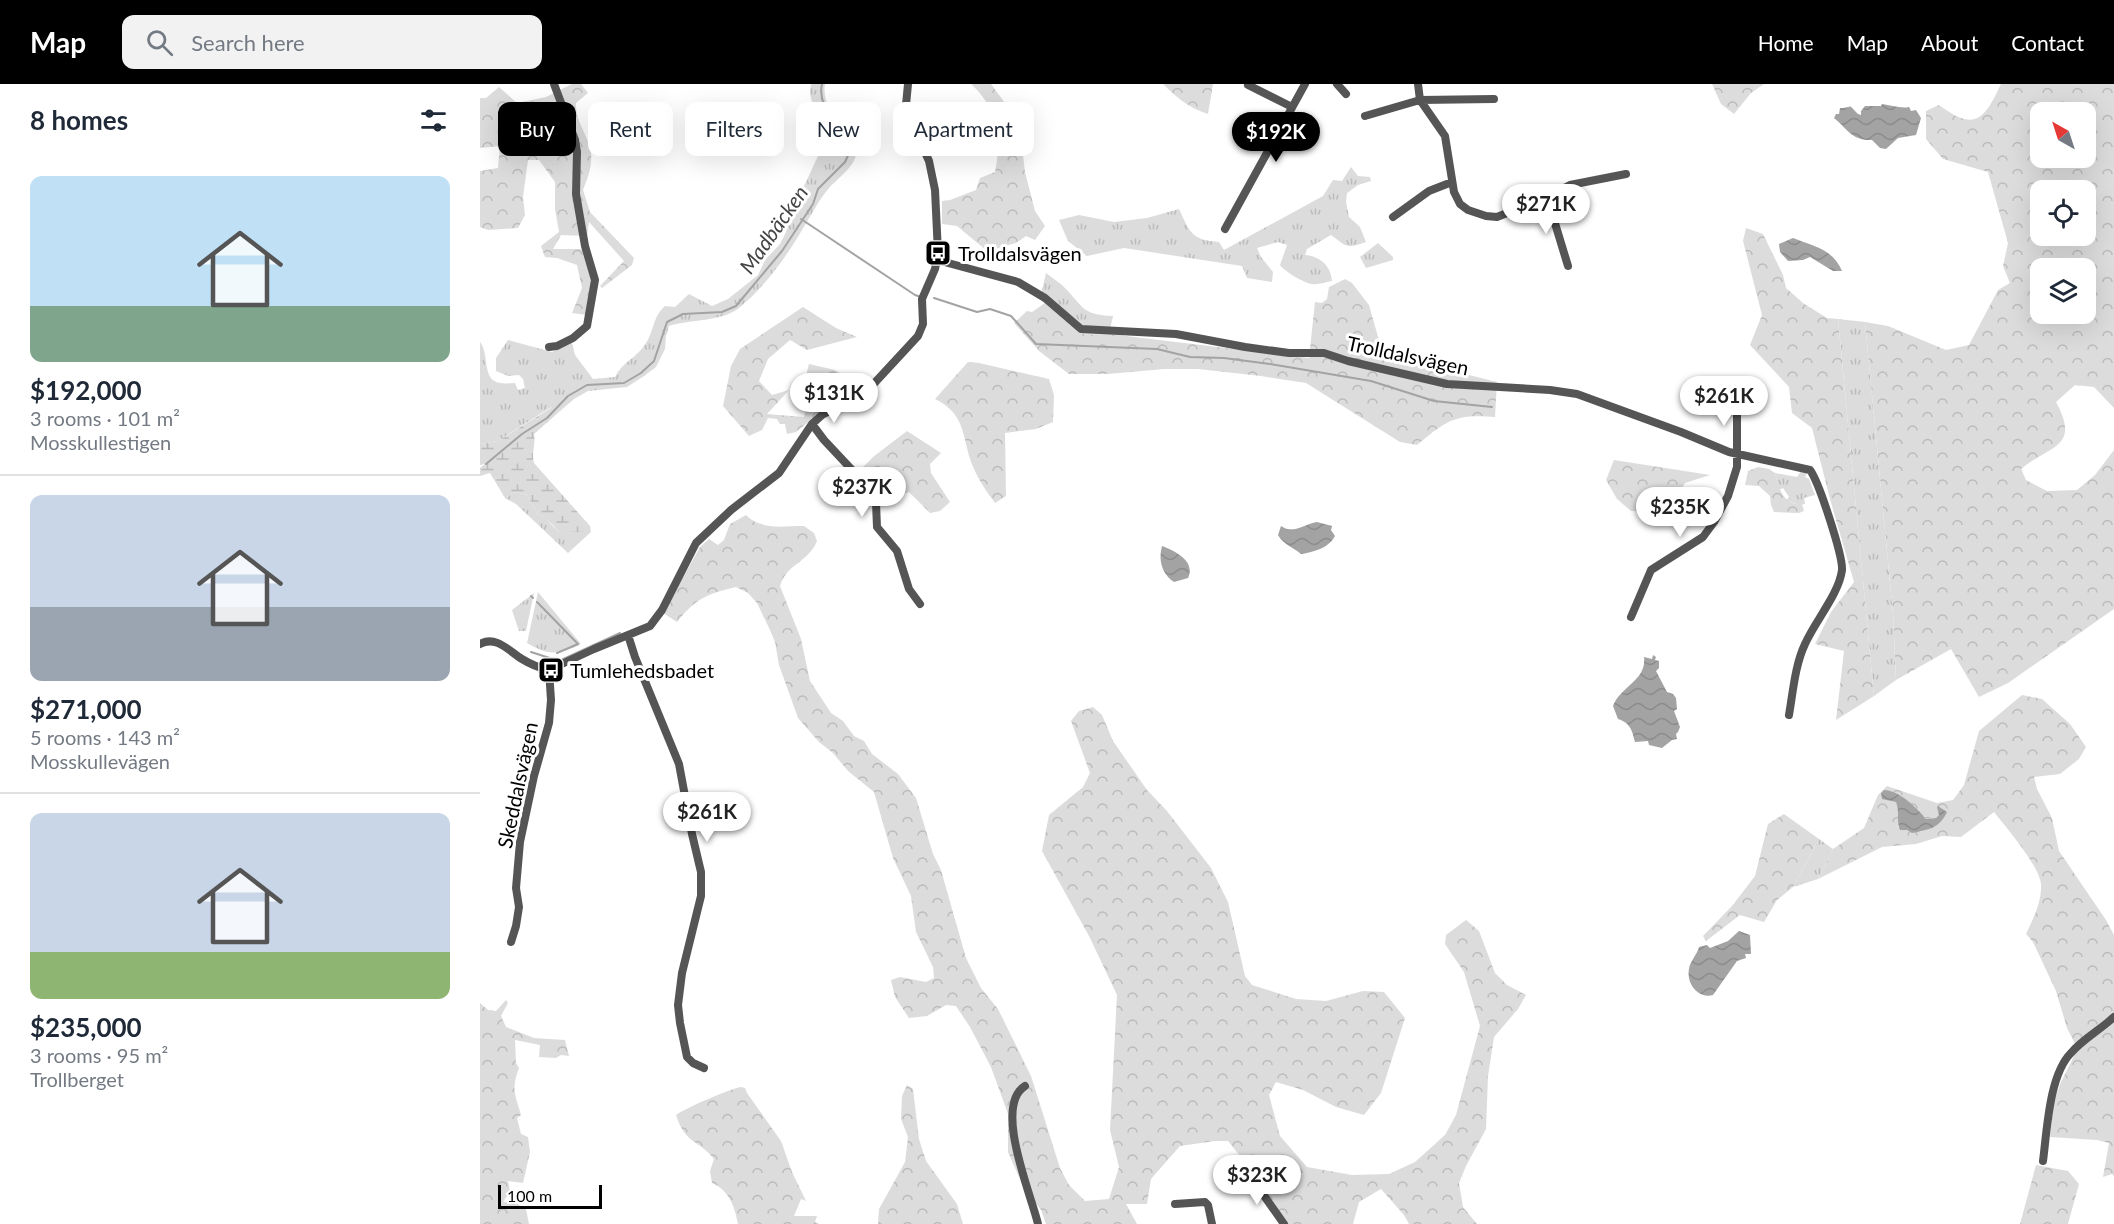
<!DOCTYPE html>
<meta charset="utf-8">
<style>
body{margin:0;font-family:Lato,sans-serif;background:#f2f2f3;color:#1f2937;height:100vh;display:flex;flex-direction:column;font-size:22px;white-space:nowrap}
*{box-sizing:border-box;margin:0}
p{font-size:20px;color:#747a83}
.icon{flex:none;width:33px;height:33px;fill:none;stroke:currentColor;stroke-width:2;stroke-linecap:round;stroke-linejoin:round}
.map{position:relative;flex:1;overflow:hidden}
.side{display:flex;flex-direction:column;background:#fff;width:480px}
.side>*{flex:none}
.banner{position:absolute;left:18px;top:18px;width:570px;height:54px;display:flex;gap:12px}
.needle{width:39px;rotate:321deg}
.controls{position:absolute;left:1550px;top:18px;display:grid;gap:12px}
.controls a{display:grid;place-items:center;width:66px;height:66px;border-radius:12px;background:#fff;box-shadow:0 6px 24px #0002;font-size:30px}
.scale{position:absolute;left:18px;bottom:15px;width:104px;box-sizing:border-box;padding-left:6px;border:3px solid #000;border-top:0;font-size:16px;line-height:21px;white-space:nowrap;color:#000;-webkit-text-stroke:4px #fff;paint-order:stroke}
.price{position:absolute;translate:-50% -51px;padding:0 14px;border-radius:21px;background:#fff;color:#222;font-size:20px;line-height:39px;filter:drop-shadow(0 2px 3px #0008)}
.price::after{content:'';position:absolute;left:50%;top:36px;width:18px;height:14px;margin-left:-9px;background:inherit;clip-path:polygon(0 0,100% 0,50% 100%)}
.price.selected{background:#000;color:#fff}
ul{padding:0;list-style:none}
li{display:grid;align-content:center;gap:12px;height:318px;padding:0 30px}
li+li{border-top:2px solid #e0e1e3}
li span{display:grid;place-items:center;height:186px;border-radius:12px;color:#555}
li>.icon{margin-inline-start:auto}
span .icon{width:108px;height:108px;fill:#fffc;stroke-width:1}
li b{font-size:26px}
h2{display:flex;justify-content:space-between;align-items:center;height:72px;padding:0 30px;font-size:26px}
.pill{padding:0 21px;border-radius:12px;background:#fff;box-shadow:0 6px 24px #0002;font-size:21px;line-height:54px}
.pill.selected{background:#000;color:#fff}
header{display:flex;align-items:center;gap:36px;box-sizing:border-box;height:84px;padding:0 30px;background:#000;color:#fff}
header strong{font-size:28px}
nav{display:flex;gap:33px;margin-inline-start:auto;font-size:21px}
.search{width:420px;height:54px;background:#f2f2f3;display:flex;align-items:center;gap:15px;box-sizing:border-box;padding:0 21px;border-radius:12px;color:#747a83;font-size:22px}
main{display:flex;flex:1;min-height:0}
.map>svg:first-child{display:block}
.grass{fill:url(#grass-tufts)}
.forest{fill:url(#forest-crowns);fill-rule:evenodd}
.wetland{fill:url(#wetland-marsh)}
.water{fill:url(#water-waves)}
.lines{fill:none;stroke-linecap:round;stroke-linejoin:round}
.stream{stroke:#a3a3a3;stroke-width:2}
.street{stroke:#555;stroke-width:8}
.labels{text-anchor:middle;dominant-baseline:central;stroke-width:6;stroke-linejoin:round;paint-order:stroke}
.poi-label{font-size:20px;fill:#000;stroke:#fff;text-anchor:start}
.street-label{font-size:20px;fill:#000;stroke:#fff}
.water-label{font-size:21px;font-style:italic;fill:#444;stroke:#fff}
</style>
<header>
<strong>Map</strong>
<div class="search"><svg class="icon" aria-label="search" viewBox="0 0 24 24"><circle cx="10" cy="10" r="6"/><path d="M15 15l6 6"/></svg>Search here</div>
<nav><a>Home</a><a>Map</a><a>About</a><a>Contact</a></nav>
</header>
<main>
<section class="side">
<h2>8 homes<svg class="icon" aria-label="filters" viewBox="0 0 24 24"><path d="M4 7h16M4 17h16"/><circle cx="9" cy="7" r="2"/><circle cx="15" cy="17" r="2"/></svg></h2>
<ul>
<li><span style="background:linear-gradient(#bfe0f5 70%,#7fa58c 0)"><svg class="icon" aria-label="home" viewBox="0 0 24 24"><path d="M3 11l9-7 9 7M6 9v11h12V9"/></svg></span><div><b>$192,000</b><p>3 rooms · 101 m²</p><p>Mosskullestigen</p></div></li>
<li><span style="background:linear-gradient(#c9d6e8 60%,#9aa5b1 0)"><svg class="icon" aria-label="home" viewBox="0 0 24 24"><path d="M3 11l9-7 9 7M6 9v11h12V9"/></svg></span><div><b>$271,000</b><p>5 rooms · 143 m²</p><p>Mosskullevägen</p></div></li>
<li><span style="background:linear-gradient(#c9d6e8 75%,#8fb573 0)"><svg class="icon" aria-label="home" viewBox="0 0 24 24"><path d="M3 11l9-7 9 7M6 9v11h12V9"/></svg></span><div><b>$235,000</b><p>3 rooms · 95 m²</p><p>Trollberget</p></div></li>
</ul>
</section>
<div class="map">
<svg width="1634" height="1140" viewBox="0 0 1634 1140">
<defs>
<pattern id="grass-tufts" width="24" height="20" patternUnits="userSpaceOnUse" patternTransform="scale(1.5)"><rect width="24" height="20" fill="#dcdcdc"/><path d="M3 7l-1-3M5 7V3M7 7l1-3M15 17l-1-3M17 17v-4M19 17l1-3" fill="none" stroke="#bbb"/></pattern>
<pattern id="forest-crowns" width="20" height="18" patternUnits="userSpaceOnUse" patternTransform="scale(1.5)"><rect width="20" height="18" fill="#dcdcdc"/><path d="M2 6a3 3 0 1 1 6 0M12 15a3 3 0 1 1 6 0" fill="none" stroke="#bbb"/></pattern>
<pattern id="wetland-marsh" width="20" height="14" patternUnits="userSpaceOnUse" patternTransform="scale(1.5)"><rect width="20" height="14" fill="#dcdcdc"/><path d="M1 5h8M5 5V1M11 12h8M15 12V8" fill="none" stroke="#bbb"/></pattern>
<pattern id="water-waves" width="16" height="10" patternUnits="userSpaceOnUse" patternTransform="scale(1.5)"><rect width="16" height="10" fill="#a3a3a3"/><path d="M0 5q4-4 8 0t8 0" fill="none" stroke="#8b8b8b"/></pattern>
</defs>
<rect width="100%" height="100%" fill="#fff"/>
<!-- grass -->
<path class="grass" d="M331,0H345C340,29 373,43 376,68C377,81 357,95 349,104C338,117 331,132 322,146C307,172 283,205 259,224C241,238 211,235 189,242L186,252L185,265L176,283L164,292L147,303L108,307L94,315L79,328L74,322L68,325L18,357L0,360V258C10,270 1,296 20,299C25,300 31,299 35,299L38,306L45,304L43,295L39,291L28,292L16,287V274L28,256L72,268L92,259L95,271L113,295L135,293C142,278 157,274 166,259C174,247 173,232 185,222L195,223L209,210L232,222L248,215L278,191L285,176L300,160L306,148L313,120L325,100L344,59L354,50C344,34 326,21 331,0Z
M871,83L878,92L890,93L891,97L878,101L867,109L866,118L869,133L880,143L886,158C866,165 867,163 851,151L827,165L825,171C840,172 851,182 852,197C846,198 838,201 832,200C824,199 804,187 800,181L807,161L798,158L777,164L781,173L793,188L792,198L767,194L762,182L644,164L607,172L588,157L579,136L599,131L634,138L667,134L699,125C710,149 712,156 739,158L744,166L843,112L853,96L862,97Z
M898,159L913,173V176L886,184L880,173Z
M566,189C571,193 577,197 582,201C603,221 600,231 633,232L629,250L608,251L598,248L560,215Z
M1358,235L1385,238L1413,530L1416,596L1394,612Z
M1321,387L1327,389L1325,393L1329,395L1335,411L1324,414L1325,420L1319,421L1306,416L1309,413L1303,404L1299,406L1295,389L1317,393Z
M36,408L47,411L57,429L66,435L79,448H111L88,469L36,420L25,414Z
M58,508L101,560C78,571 69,572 47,559Z
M54,509L46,547H39L32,526Z
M1339,755L1353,765L1338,795L1313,803Z"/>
<!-- forest -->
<path class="forest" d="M92,0H101L108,9L96,19C95,36 106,48 110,64C114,78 108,94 103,106L110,128L154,174L152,181L122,204L120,202L144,177L109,138L107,152L81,151L73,165H101C116,192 111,202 107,231L92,229L102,204L97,181L77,174L65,173L61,162L79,148L75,125V98L59,76H48L43,113L45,131L38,144L8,146L0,143V87L18,84L20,62L0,64V14H6L19,3L37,19L66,13Z
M491,0H511L539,38L545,88L555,127L565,142L555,156L546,152L536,159L507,167L477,142L462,140V117L470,116L496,106L500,94L515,88C522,53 518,25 491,0Z
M683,0H733L728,30C709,24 697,14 683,0Z
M1232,0H1284L1271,9L1254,30L1241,20Z
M1521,0H1634V324L1614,303L1595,301L1576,318C1601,364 1570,361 1541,385L1546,396L1567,407L1597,406L1615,391L1634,366V525L1528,599L1499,613L1471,565L1416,596L1413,530L1385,238L1408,242L1466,266L1489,261L1518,206L1530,199L1523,182L1528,159L1508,88L1463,75L1446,55V27L1459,21C1495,48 1504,36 1521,0ZM1560,28H1605V74H1560ZM1560,106H1605V152H1560ZM1560,184H1605V230H1560Z
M1266,144L1283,150L1303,191L1306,204L1323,219L1347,234L1358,235L1394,612L1356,636L1364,567L1335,560L1351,528L1374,498L1350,415L1332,344L1312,329L1309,303L1270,261L1282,231L1263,157Z
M865,195L872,199L889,221L904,274H921L1017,298L1015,333C975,330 967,336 937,361L920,358L826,299L781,292L718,285H684L628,290H589L559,267L534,239L547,227L552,228L565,219L598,248L608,251L629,250L829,274L835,218L842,219L847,215L849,203Z
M323,223L356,244L377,253L327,266L310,256L288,275L279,297L292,311L309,306L287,330L324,333L326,323L336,311L354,309V296L327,299L325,295L329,280L355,286L368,294V314L343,326L316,348L307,350L305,340H300L297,335L288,334L282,346L269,352L243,322L251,282L260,265Z
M488,278L499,279L569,295L574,311L573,338L556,345L525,349L526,412L515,419C505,406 497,393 491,378C482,350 485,330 455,315Z
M427,347L461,369L450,380L451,389L470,418L460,427L450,429L429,408L404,415L382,384L393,373Z
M1134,376L1230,391L1205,399L1194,417L1173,428L1151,427L1137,415L1126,396Z
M1278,383L1289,385L1295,389C1299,405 1303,421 1322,420L1324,427L1319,429L1294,428L1291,421L1290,412L1279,402L1265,401L1268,387Z
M266,431C282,447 303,442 324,442L334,449L337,457C328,479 307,479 300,502L321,555L330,597L351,629L363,637L374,652L384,657L392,670L418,690L436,714L453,770L461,786L486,874L501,904L518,925L551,992L580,1084L589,1101L605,1117L629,1115L639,1083L630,1046L637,911L609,852L562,767L569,731L603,703L610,689L591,637L599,627L613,623L622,631L633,657L667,706L687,727L731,784L748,818L765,892L772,901L816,915L846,917L883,907L904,908L925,934L901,1009L884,1031L856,1023L823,1006L796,998L789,1011L800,1052L827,1083L872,1091L909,1090L935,1078L965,1051L976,1031L1000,942L984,888L965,860L966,851L986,836L999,847L1015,889L1027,901L1046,911L1038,925L1014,953L1008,992L1006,1045L986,1082L979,1099L983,1123L997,1140H929L924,1131L901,1105L879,1118L873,1140H808L776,1097L760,1072L748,1057H735L700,1062L671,1095L667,1120H646L657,1140H566L561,1126L543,1102L528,1068V1030L511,983L490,943L476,922L466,921L447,932L429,934L415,913L411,896L420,893L446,898L454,894L453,883L436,848L431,812L413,774L394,708L368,687L353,669L339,658L318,634L299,581L295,558L290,546L277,519L268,509L256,503C227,510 216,514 197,538L183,529L220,463L229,455L238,461L244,456L250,440Z
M1542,611L1562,615L1590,640L1606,663L1599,675L1580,690L1554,693L1557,705L1572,734L1579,767L1626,836L1634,851V1092L1632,1090L1623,1093L1629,1059L1617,1056L1570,1053L1574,1018L1580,1000L1594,972L1595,960L1587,944L1576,907L1553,858L1546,850C1553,835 1562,818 1561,800C1560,783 1526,743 1514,728L1481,753L1462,752L1436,760L1402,763L1338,795L1353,765L1384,744L1398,711L1407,702L1457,719L1473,716L1484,701L1499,647ZM1424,715L1446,735L1456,734L1460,731L1457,723L1465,728C1447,748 1446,752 1418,743L1420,727L1416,718Z
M1304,730L1339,755L1313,803L1297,816L1284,838L1260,831L1226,857L1223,852L1252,822L1275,792L1288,740Z
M26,916L28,919L21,932L26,943L54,954L85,956L89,972L81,971L76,974L59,973L60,961L35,956L36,979L39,984C31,1006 35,1010 41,1031L37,1034L41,1050L48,1053L50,1068L43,1099L28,1097L30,1107L23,1118L36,1119L46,1125L49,1140H0V919L8,926L16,927Z
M427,1001L433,1005L439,1055L446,1077L477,1120L483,1140H398L399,1125L425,1078L428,1053L421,1035L422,1012Z
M261,1003L265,1004L267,1009L301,1057L312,1088L326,1117L321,1115L314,1132H337L335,1138L339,1140H258C255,1123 249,1106 232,1099L230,1087L234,1075C218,1055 205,1060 196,1031C206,1024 249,1005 261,1003Z
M1556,1081L1588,1087L1599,1100L1588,1140H1540Z"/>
<!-- wetland -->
<path class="wetland" d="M74,322L79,328L54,350C56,361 51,369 54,379L110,442L111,448H79L72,440L57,429L47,411L36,408L25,414L10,389L0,392V384L5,380L0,381V360L18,357Z"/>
<!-- water -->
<path class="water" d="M1402,20C1411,21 1421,25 1429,23L1431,27L1436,26L1441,34L1436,51L1418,54L1406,65L1400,64L1392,56C1371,57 1366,43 1354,34L1356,30H1359L1360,24C1375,24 1366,18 1378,30L1381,31V27L1385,22H1401Z
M1313,154C1333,162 1353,165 1362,187H1353L1330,173L1323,176L1308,177L1300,168L1299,160Z
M837,438L852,442L851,446L855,452C849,464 834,468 821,470C814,464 803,460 798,451L801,442C813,451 824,440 837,438Z
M682,462C695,467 716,477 708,494L694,498C682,490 678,476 682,462Z
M1173,571L1176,573L1175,576L1179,577V584L1176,587L1187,608L1193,610L1196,614L1197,625L1194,627L1200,643L1198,648L1196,650L1197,655L1192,656L1182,664L1169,661L1168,657L1155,658C1152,647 1151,639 1138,635L1133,622C1140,603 1167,596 1164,573L1172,575Z
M1404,706C1420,707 1436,723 1446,735L1456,734L1459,731L1457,723L1458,722L1467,728C1460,744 1448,746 1432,749L1427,746H1420C1416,738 1420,728 1416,718L1402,715L1401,709Z
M1259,847L1270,851L1271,870H1265L1266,874L1257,877L1233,911C1219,915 1206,900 1209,885C1210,877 1217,871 1219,863L1227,861L1230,864L1248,857Z"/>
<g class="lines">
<!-- stream -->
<path class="stream" d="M321,135L435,211L441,213
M454,214L497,228L510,225L531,232L556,260L677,265L710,273L744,274L790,280L891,297L954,317L1012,323
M6,380L42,350L67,334L88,312L107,301L144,299L161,289L174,277L187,238L203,230L242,228L256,222L302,167L333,120L338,105L365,78L371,65C363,43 336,25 342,0
M51,512L53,514
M57,518L98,560L77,569
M51,568L79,577L140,549"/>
<!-- street -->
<path class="street" d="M857,0L866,10
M938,0L940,16L965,52L974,108L980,120L988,126L1006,132L1017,133L1067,113L1090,101L1146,90
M768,1L812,23
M885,32L940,16L1014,15
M1067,113L1088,182
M913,133L949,107L972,98
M745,145L825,0
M457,176L538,198L565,214L601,245L696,250L765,263L809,269H844L868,277L967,300L1070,306L1097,310L1201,348L1249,368L1330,386C1339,398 1363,472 1362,486C1359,510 1335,537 1325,560C1315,581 1313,608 1309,631
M69,263L77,262L93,254L107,242L115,196L105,162L96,110L97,68L95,56L74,0
M332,340L344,356L389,404L396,419L397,443L417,467L429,505L440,520
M1151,533L1171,486L1223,453L1234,438L1248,412L1257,383V314
M148,551L155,573L199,680L212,750L221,788V812L202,889L198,921L200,939L207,973L213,979L224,984
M0,560C16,551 29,567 42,575C50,580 60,584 69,586L114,565L170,542L182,526L216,459L251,426L299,389L332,340L342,331L388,306L438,252L443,240L442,215L455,185L458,169L455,106L449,77L432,40L426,21L428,0
M31,858L36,842L39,823L36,804L40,758L54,692L69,639L71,616L69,586
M545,1002C513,1022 551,1110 558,1140
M1563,1077C1567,1047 1569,991 1591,969C1603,955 1620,946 1634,933
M768,1089L804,1140
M695,1120L725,1118L728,1121L732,1140"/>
</g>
<!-- icons -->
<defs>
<g id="bus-square" transform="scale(1.35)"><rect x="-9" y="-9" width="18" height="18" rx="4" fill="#000" stroke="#fff"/><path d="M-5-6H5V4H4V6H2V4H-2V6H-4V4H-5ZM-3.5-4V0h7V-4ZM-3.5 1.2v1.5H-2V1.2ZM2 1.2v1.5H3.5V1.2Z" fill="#fff"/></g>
</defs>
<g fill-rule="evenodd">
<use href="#bus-square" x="458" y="169"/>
<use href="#bus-square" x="71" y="586"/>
</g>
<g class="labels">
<!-- poi labels -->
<g class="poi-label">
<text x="478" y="169">Trolldalsvägen</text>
<text x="90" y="586">Tumlehedsbadet</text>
</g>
<!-- street labels -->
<g class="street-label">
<text transform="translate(928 271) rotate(12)">Trolldalsvägen</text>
<text transform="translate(37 701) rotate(-78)">Skeddalsvägen</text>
</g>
<!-- water labels -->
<g class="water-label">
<text transform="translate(293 145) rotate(-55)">Madbäcken</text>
</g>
</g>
</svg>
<div class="controls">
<a><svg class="needle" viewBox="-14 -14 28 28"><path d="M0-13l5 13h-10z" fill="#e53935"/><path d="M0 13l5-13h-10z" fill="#747a83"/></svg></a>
<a><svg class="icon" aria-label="locate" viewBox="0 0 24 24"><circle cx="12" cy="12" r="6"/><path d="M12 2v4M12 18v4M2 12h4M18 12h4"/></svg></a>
<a><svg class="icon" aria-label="layers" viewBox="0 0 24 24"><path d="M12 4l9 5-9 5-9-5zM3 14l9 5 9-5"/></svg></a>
</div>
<div class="scale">100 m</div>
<b class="price selected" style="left:796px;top:79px">$192K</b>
<b class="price" style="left:1066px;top:151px">$271K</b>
<b class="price" style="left:354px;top:340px">$131K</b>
<b class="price" style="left:1244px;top:343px">$261K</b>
<b class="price" style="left:382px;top:434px">$237K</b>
<b class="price" style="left:1200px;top:454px">$235K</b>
<b class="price" style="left:227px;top:759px">$261K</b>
<b class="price" style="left:777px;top:1122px">$323K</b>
<div class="banner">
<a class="pill selected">Buy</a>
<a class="pill">Rent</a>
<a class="pill">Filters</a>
<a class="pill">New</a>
<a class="pill">Apartment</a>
</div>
</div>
</main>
